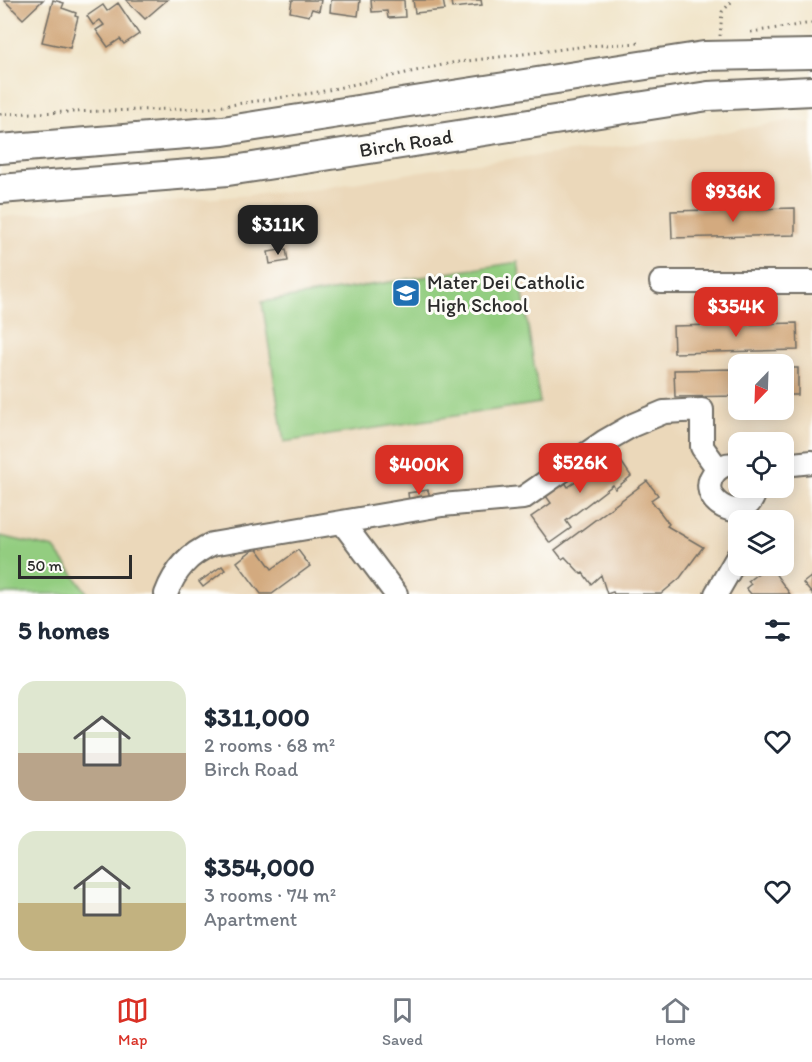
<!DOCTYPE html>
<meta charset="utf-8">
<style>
body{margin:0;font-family:Itim,sans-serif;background:#f6f6f7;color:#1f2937;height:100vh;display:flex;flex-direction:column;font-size:22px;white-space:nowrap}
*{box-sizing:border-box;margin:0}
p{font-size:20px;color:#747a83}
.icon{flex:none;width:33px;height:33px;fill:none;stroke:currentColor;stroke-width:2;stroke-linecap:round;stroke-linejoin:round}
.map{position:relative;height:594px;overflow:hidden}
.side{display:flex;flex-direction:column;background:#fff;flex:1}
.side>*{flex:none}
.needle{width:39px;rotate:203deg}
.buttons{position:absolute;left:728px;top:354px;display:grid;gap:12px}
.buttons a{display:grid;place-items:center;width:66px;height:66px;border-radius:12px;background:#fff;box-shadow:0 3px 15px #0003;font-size:30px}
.scale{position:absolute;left:18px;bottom:15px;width:114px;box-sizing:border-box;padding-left:6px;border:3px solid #2b2b2b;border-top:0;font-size:16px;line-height:21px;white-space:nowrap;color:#2b2b2b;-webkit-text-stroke:4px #fdfcf7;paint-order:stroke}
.price{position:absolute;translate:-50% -51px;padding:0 14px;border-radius:12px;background:#d93025;color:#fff;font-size:20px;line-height:39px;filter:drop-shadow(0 2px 3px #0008)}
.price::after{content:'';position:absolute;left:50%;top:36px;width:18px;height:14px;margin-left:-9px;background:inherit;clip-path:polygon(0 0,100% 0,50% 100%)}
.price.on{background:#222;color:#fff}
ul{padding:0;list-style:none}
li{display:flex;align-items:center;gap:18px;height:150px;padding:0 18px}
li span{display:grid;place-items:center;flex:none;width:168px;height:120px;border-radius:18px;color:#555}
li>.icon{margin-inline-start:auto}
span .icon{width:72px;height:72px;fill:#fffc;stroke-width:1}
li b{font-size:26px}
h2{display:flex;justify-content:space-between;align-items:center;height:72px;padding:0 18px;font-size:26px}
.tabs{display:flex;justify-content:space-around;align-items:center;height:84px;border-top:2px solid #e0e1e3;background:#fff;font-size:16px;color:#747a83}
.tabs a{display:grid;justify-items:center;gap:3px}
.tabs .on{color:#d93025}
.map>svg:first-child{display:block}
.built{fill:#ebd8ba;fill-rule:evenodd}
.green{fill:#93cd80;stroke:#5f7c56;stroke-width:1.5}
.building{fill:#d3aa7f}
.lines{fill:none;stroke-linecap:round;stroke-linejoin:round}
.minor-casing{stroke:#706c63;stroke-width:26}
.major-casing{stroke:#706c63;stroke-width:32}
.path{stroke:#706c63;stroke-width:3;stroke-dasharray:1.5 4.5;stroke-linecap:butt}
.minor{stroke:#fff;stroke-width:22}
.major{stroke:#fff;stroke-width:28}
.labels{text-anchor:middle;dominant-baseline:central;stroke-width:6;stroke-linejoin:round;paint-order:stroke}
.street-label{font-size:20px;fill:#2b2b2b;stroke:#fdfcf7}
.poi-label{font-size:20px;fill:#2b2b2b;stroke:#fdfcf7;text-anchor:start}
</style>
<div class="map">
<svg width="812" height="594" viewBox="0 0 812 594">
<rect width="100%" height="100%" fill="#fdfcf7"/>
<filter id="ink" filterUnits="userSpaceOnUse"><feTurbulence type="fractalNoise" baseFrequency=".0167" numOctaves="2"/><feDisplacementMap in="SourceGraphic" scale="12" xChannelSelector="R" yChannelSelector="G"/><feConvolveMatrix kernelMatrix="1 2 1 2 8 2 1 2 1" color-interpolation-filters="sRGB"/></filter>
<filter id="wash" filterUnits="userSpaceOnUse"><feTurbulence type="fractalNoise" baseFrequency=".008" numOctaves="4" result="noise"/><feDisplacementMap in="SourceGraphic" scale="24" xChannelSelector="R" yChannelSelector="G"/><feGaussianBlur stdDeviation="1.35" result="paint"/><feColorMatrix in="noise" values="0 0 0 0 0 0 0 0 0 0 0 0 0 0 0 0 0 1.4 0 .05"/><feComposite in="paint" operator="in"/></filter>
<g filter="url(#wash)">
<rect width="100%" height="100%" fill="#f1e5ca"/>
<!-- built -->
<path class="built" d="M788,121L812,123V594H0L1,217L319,189L451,166L702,136ZM738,364H783V410H738ZM738,442H783V488H738ZM738,520H783V566H738Z"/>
<!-- green -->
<path class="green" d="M518,262L540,403L284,442L262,302Z
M0,536L54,548L88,594H0Z"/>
<g id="blocks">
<!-- building -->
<path class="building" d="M4,0H43L23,19Z
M53,0L64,3L62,8L76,13L75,16L78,17L70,48L42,42Z
M126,0H167L145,19Z
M292,0H321L319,11L312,9L309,16L290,12Z
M331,0H360L358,16L330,12Z
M371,0H404L405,17L388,18L387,11L372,12Z
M413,0H443L445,10L415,13Z
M451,0H481L482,5L452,8Z
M118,3L139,34L124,44L120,39L108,47L96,30L104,25L100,20L93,25L87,16L103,5L107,11Z
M795,208V235L672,238L671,211Z
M286,249L288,261L270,264L268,252Z
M797,323L798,350L674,353L673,326Z
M783,368H798V395H783Z
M738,369V396L675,397L674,370Z
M610,445L631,476L615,489L613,485L566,521L571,528L550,543L531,517L551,503L546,496L565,482L568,487L577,481L573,476L592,462L597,469L608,461L601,452Z
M647,481L658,495L651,500L669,524L667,526L703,547L680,578L661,594H614L613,592L607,594L601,575L591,584L583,573L581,574L565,557L562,559L555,550Z
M428,490L430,498L409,501L408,493Z
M256,547L272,569L298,550L310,566L272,594H261L237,562Z
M222,566L225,570L203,587L199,582Z
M764,569L767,573L772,569L790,594H751L746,588L751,584L748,581Z
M812,576V594L803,583Z"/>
</g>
</g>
<g filter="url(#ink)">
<use href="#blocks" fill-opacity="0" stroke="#706c63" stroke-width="1.5"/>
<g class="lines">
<!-- minor casing -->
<g class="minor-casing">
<path id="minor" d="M661,282H812
M738,465C729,463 722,465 716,471C690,498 747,533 756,488
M783,465L812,462
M342,522L396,594
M166,594C175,570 189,554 212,544L442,505L523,498L605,441L633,425L664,412L702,410V447L718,469
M716,594L738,556"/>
</g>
<!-- major casing -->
<g class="major-casing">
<path id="major" d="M0,149L223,131L704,56L812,54
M0,189L228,171L708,96L812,91"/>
</g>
<!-- path -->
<path class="path" d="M751,32L812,23
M720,36L722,12L733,0
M0,114L209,108L319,92L452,63L587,46L640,43"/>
<!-- minor -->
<use href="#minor" class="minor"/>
<!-- major -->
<use href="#major" class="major"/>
</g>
</g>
<!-- icons -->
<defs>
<g id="school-square" transform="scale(1.5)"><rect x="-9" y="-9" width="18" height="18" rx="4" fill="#1f6fb2" stroke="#fdfcf7"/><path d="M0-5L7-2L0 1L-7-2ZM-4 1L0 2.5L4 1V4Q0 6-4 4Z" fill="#fff"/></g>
</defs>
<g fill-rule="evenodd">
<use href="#school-square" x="406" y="293"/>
</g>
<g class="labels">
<!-- street labels -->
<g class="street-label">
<text transform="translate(406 143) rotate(-9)">Birch Road</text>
</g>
<!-- poi labels -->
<g class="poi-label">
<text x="427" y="282">Mater Dei Catholic<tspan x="427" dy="23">High School</tspan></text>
</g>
</g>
</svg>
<div class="buttons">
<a><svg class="needle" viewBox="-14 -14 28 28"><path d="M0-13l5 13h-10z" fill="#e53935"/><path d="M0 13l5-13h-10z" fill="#747a83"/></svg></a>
<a><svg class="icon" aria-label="locate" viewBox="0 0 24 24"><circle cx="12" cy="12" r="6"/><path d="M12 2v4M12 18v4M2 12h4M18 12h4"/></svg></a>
<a><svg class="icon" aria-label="layers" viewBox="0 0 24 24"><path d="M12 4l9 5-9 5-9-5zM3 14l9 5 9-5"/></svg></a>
</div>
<div class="scale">50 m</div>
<b class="price" style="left:733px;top:223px">$936K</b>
<b class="price on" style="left:278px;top:256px">$311K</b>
<b class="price" style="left:736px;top:338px">$354K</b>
<b class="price" style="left:580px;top:494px">$526K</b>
<b class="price" style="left:419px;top:496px">$400K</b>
</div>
<section class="side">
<h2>5 homes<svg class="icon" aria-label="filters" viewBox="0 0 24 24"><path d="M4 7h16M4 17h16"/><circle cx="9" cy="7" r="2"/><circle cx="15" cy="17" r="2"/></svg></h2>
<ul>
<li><span style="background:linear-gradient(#dfe7d0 60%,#b9a48a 0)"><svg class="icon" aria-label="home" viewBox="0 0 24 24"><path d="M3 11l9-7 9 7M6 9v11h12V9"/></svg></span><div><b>$311,000</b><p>2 rooms · 68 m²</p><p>Birch Road</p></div><svg class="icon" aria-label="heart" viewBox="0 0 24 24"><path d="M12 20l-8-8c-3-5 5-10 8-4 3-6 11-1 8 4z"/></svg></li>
<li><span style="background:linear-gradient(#dfe7d0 60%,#c2b280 0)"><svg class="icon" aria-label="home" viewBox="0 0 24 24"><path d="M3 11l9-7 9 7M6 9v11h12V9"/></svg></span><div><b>$354,000</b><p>3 rooms · 74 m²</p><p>Apartment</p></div><svg class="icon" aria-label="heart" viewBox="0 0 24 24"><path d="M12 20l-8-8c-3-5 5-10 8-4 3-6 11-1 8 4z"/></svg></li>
</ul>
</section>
<nav class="tabs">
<a class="on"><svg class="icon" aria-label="map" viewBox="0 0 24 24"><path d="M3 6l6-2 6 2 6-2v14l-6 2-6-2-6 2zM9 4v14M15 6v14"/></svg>Map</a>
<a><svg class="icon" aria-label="saved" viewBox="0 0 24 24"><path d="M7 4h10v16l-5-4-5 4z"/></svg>Saved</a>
<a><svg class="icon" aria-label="home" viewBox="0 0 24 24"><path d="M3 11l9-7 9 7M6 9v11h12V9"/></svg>Home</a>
</nav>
